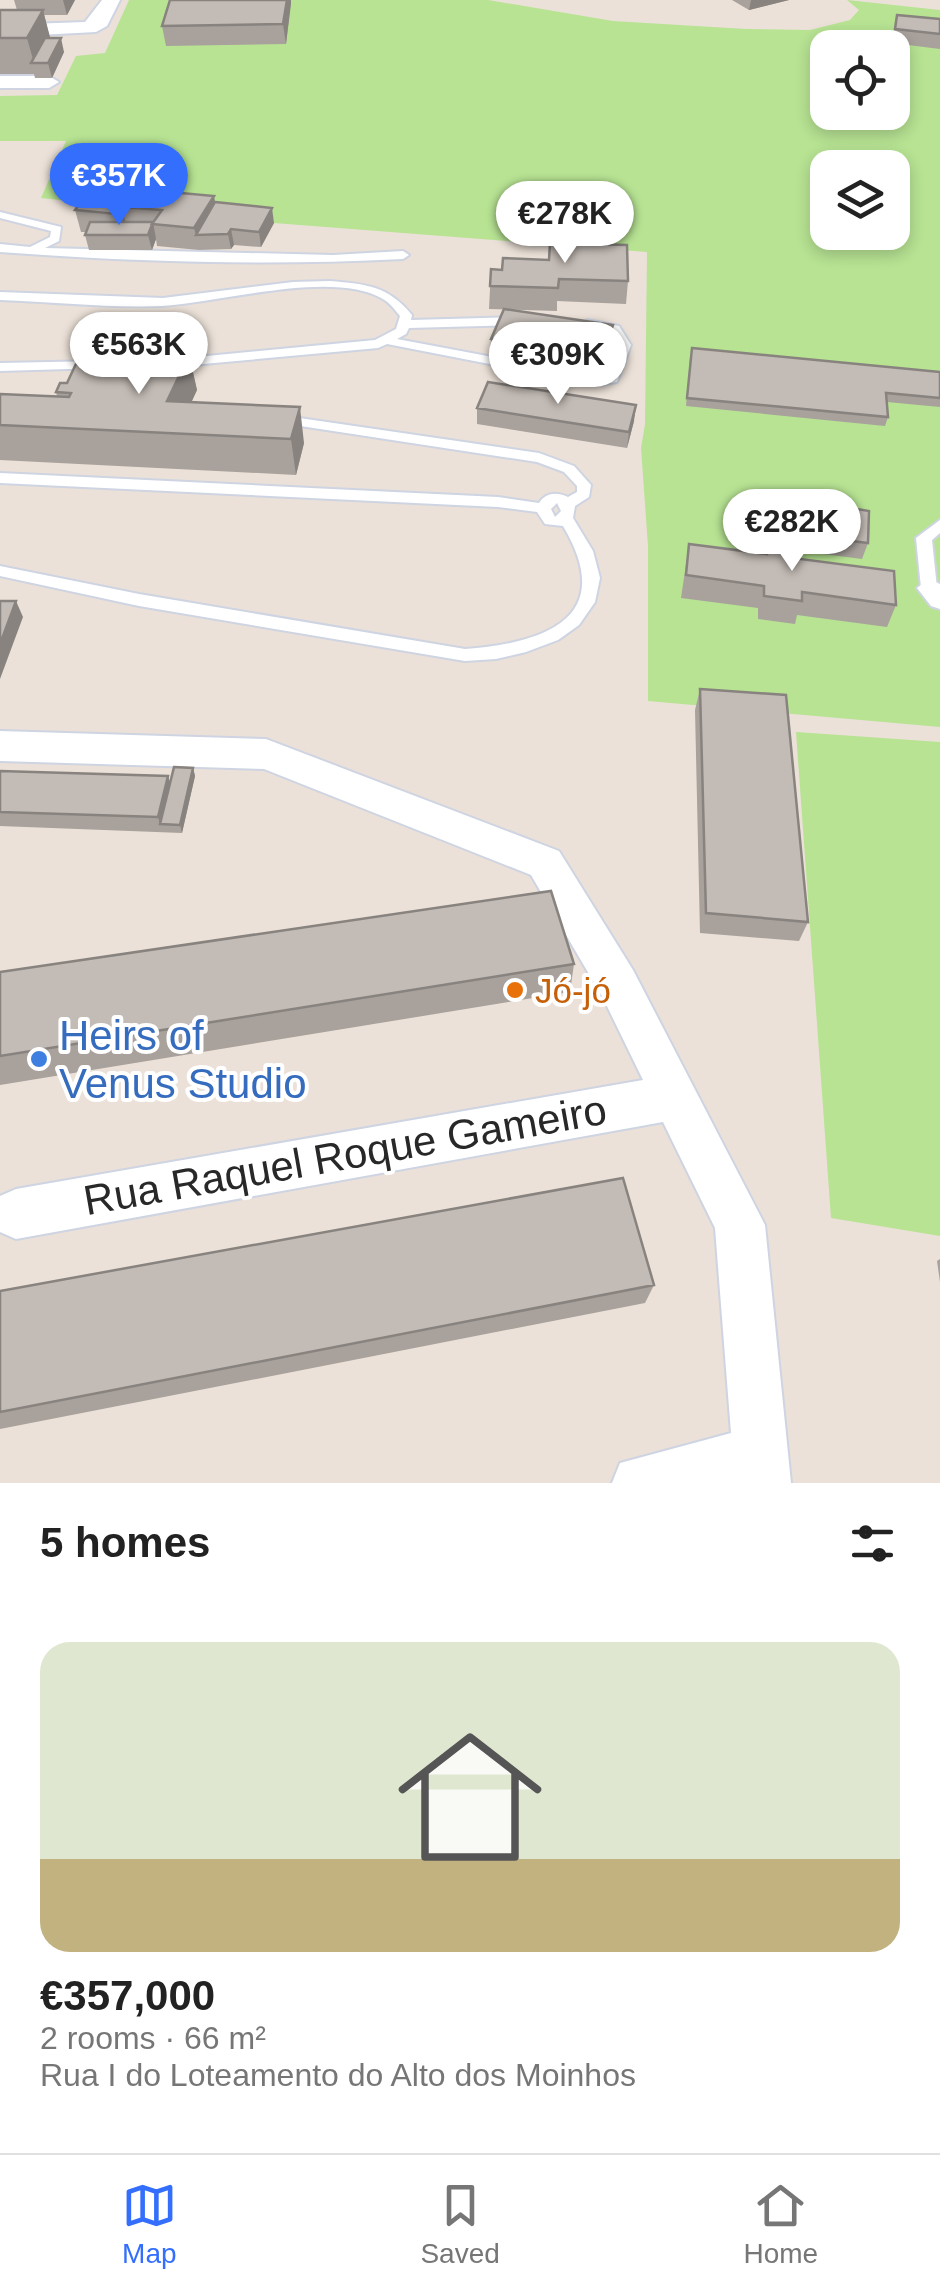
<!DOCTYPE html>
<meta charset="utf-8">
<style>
body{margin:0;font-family:Helvetica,sans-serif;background:#f6f6f6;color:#222;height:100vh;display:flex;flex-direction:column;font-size:38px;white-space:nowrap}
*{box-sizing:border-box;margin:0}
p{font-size:32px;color:#767676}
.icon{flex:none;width:55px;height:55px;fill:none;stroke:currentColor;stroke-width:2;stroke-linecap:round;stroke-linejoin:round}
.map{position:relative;height:1483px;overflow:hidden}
.details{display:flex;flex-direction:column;background:#fff;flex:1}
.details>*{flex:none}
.tools{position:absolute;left:810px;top:30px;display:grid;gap:20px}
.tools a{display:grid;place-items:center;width:100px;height:100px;border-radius:20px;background:#fff;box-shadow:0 5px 15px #0003;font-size:50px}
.price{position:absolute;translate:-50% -85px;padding:0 22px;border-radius:35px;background:#fff;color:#222;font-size:32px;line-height:65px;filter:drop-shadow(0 2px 5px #0008)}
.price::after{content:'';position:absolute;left:50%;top:60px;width:30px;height:22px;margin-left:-15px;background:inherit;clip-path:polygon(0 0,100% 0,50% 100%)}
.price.current{background:#336efd;color:#fff}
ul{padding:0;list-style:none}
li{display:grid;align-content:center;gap:20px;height:530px;padding:0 40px}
li span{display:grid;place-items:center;height:310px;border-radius:30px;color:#555}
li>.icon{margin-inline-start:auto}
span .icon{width:180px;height:180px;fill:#fffc;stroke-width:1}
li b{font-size:42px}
h2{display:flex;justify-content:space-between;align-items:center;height:120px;padding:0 40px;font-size:42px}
.menu{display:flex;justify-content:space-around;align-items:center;height:140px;border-top:2px solid #e0e0e0;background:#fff;font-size:28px;color:#767676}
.menu a{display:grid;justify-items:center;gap:5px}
.menu .current{color:#336efd}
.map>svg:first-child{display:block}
.green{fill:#b7e393;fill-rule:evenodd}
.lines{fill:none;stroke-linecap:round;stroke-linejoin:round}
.service-casing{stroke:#ced4e1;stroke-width:4}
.pedestrian-casing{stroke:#ced4e1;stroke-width:4}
.minor-casing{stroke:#ced4e1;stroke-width:4}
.service{fill:#fff;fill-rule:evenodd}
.pedestrian{fill:#fff;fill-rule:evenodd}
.minor{fill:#fff;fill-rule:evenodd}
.wall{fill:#a8a19c}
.shaded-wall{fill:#88837f}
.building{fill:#c3bbb5;stroke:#88837f;stroke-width:2.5}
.food-dot{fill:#e8710a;stroke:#fff;stroke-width:4}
.shop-dot{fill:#3f7fe0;stroke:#fff;stroke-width:4}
.labels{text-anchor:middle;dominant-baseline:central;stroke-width:8;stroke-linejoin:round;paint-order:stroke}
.food-label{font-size:35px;fill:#c56008;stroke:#fff;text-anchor:start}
.near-shop-label{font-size:42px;fill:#366cbe;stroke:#fff;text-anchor:start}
.near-street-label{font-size:42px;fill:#282828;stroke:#fff}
</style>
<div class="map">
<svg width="940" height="1483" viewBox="0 0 940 1483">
<rect width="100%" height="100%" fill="#ebe1d8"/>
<!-- green -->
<path class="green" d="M129,0H488L613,21L746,29L810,30L850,20L859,10L847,0L940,10V727L648,701V546L641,448L645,424L647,252L274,223L41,198L66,141H0V96L57,95L76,56L105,53ZM828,48H892V112H828ZM828,168H892V232H828Z
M796,732L940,742V1236L831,1218Z"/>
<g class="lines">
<!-- service casing -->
<g class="service-casing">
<path id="service" d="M0,212L61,227L59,241L45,248L333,255L403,251L409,255L403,259C269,266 133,262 0,252V244L30,247L50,237L51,231L0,218Z
M330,281C367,284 388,286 412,315L411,320L520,317L526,321L520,325L409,328L406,334L397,339L598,377L607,376L619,345L610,332L587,326V320L619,326L631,345L617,382L598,385L387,344L378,348L170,367L165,366V360L375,340L396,329L400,316C395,310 390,303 383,299C333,269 220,303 162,306C108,308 54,302 0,300V292L163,298L293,282Z
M99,361L106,365L104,368L0,371V363Z
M279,415L539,453L574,466L591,485L589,497L575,506L573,518L593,551L600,578L595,602L579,625L558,640L526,652L496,659L465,661L139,606L0,576V566L139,594L465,649C545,643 618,618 563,526L545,524L537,512L498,507L0,483V473L498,497L539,503C546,492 557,492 568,497L577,492V486L564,472L537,462L274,422L272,419ZM557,503L561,511L555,517L551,509Z
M940,520V533L932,540L937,588L929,594L921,588L916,538Z"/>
</g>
<!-- pedestrian casing -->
<g class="pedestrian-casing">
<path id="pedestrian" d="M929,579L940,584V609L931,606L917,588Z"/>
</g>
<!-- minor casing -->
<g class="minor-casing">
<path id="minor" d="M102,0H120L107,26L96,32L0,37V25L85,22Z
M0,76H49L59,82L49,88H0Z
M0,731L266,739L559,851L633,970L765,1225L791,1483H612L620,1463L731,1433L715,1228L663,1122L16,1239L0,1232V1196L16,1189L643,1080L603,998L531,875L264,769L0,761Z"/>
</g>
<!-- service -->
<use href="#service" class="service"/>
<!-- pedestrian -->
<use href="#pedestrian" class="pedestrian"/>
<!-- minor -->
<use href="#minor" class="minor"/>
</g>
<!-- wall -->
<path class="wall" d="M14,0H75L67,15H44L50,38L64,52L52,78H35L34,74H0V10H17Z
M170,0H291L286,44L166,46L162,26Z
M732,0H789L749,10Z
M897,15L940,19V49L892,43Z
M127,170L129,188L116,187L114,179Z
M75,181L77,189L72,193H57L55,185Z
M94,185L215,202L274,223L261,247L234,245L231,249L199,250L157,246L156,239L152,250H89L85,235L86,232H81L75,210Z
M491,269L628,281L626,304L557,301V311L489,309Z
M613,325L611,341L601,371L490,355L491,339Z
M178,354L189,355L197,390L191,402L304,443L296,475L0,460V394L57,396L56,392L67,383Z
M690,357L940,372V407L887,402L888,417L885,426L686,406Z
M477,408L634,421L627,448L477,424Z
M821,503L868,543L862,559L815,553L816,519Z
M689,544L765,553L768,545L896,605L887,627L797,615L795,624L758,619V608L681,598Z
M700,689L808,922L799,941L700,933L695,710Z
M193,768L195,776L182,833L0,826V771L168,776L170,783Z
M574,964L570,992L0,1085V972Z
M940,1259V1282L937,1261Z
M654,1285L645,1303L0,1429V1291Z"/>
<!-- shaded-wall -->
<path class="shaded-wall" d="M63,0H75L67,15Z
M287,0H291V4L286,44L283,24Z
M751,0H789L749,10Z
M43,10L52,45L34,63L27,38Z
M61,38L64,52L52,78L48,63Z
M75,181L77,189L72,193L70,185Z
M214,196L218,218L196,235L194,228Z
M122,207L127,228L122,236L117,214Z
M272,208L274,223L261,247L259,232Z
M153,222L156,239L152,250L148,235Z
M231,229L234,245L231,249L228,234Z
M613,325L611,341L601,371L603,355Z
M174,337L182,371L189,355L197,390L177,434L167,401L168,354Z
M636,405L634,421L627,448L629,432Z
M300,407L304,443L296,475L291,439Z
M16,601L23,617L0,679V644Z
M193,768L195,776L182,833L180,825Z
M168,776L173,791L160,824L158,817Z"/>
<!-- building -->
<path class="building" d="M170,0H287L283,24L162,26Z
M0,10H43L27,38H0Z
M897,15L940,19V34L895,29Z
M45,38H61L48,63H31Z
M120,169L127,170V180L114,179Z
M58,180L75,181L70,185H55Z
M94,185L214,196L194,228L152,224L162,210L122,207L117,214L75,210Z
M215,202L272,208L259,232L231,229L228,234L196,235Z
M90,222H153L148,235H85Z
M550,243L627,245L628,281L559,279L558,288L490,286L491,269L502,270L503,258L549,260Z
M504,309L613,325L603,355L491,339Z
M90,334L174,337L168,354L189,355L167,401L300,407L291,439L0,425V394L69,397L71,393L56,392L60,383H67Z
M692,348L940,372V398L886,393L888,417L687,398Z
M488,382L636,405L629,432L477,408Z
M821,503L869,511L868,543L820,537Z
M689,544L767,554L768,545L800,549V559L894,571L896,605L802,592V601L764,596V586L686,575Z
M0,601H16L0,644Z
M700,689L786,695L808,922L706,913Z
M174,767L193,768L180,825L160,824Z
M0,771L168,776L158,817L0,812Z
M551,891L574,964L0,1056V972Z
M623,1178L654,1285L0,1412V1291Z"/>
<!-- markers -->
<circle class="food-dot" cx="515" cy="990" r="10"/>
<circle class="shop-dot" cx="39" cy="1059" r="10"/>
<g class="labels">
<!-- food labels -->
<g class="food-label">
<text x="535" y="990">Jó-jó</text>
</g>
<!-- near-shop labels -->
<g class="near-shop-label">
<text x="59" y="1035">Heirs of<tspan x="59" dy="48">Venus Studio</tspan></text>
</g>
<!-- near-street labels -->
<g class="near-street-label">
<text transform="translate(345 1155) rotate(-10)">Rua Raquel Roque Gameiro</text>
</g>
</g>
</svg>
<div class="tools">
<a><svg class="icon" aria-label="locate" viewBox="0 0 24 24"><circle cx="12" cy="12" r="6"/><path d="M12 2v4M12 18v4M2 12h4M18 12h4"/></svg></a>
<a><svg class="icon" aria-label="layers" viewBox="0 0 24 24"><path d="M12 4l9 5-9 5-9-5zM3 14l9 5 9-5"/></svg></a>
</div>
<b class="price current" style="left:119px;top:228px">€357K</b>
<b class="price" style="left:565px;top:266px">€278K</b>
<b class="price" style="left:139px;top:397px">€563K</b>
<b class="price" style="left:558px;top:407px">€309K</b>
<b class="price" style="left:792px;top:574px">€282K</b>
</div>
<section class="details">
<h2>5 homes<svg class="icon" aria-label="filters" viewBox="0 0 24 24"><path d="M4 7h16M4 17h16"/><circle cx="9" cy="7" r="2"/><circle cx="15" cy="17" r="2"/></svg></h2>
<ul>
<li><span style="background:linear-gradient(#dfe7d0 70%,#c2b280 0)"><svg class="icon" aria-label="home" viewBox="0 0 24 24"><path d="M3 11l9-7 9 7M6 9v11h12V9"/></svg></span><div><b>€357,000</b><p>2 rooms · 66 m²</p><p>Rua I do Loteamento do Alto dos Moinhos</p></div></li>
</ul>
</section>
<nav class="menu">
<a class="current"><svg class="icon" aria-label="map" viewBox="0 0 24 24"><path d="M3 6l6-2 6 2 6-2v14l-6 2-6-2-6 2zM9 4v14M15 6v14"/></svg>Map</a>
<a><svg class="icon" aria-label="saved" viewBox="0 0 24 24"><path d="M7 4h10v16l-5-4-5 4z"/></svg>Saved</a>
<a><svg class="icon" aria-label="home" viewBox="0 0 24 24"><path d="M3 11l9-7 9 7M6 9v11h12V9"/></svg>Home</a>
</nav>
